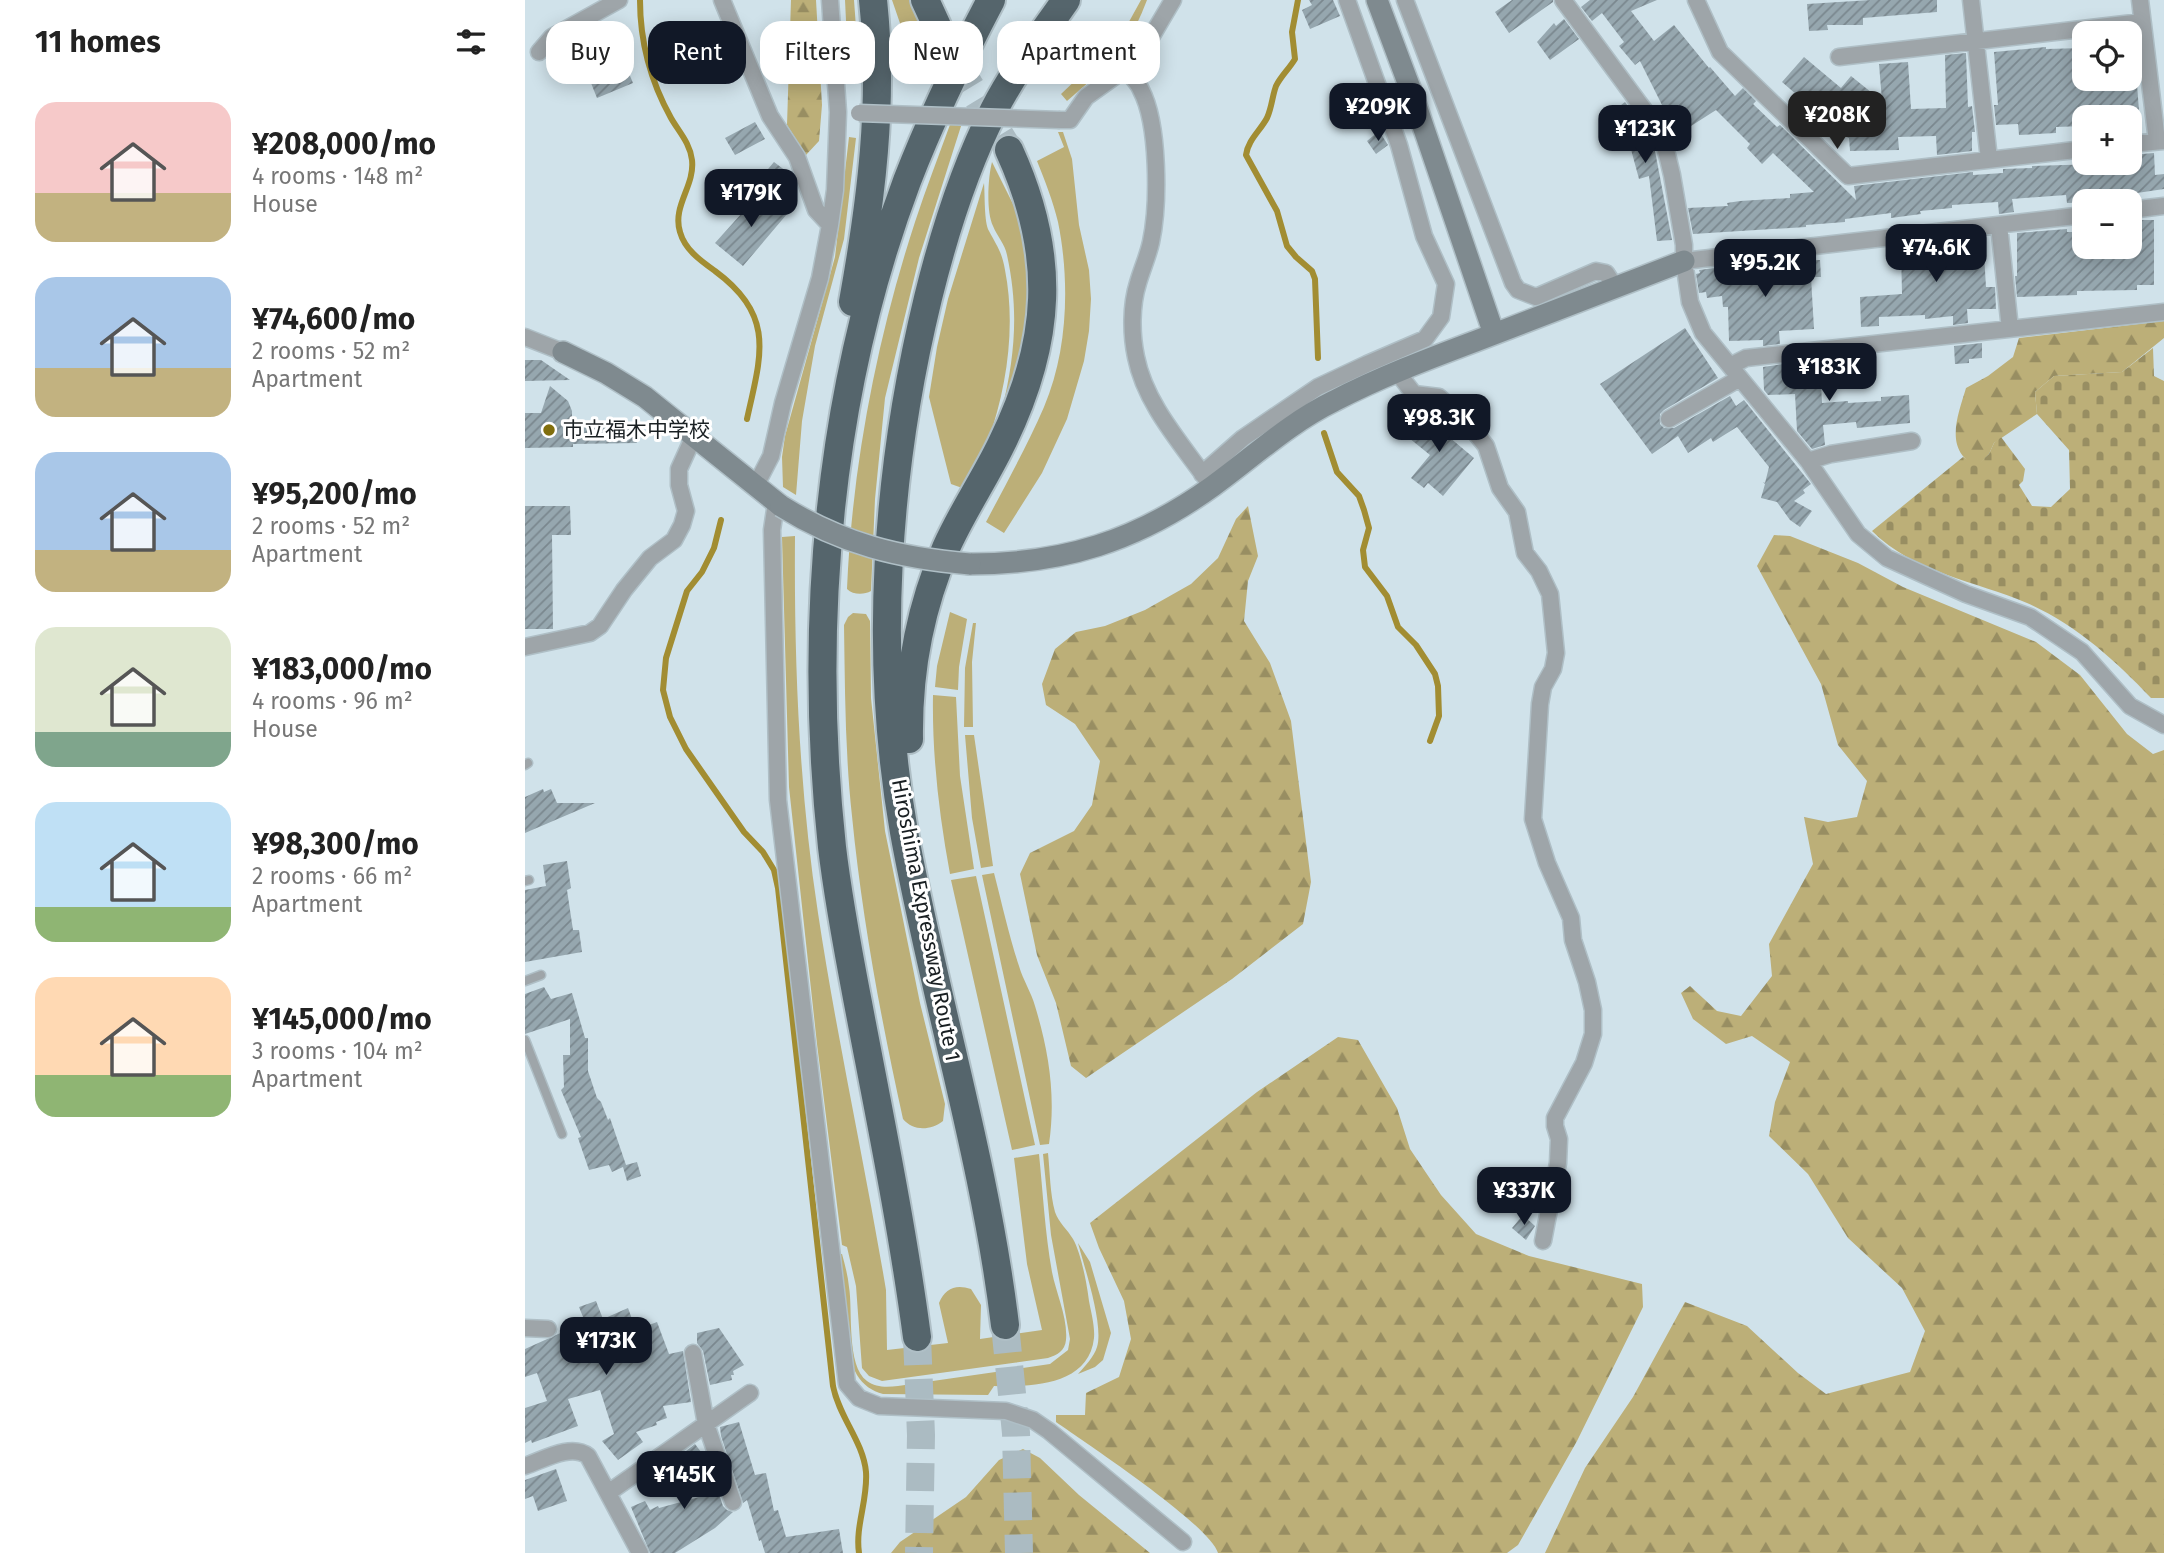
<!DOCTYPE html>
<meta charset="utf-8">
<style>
body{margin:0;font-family:"Fira Sans","Noto Sans JP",sans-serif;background:#f6f6f6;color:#222;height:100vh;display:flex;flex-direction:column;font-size:26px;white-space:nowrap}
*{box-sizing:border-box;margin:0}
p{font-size:23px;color:#767676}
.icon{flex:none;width:38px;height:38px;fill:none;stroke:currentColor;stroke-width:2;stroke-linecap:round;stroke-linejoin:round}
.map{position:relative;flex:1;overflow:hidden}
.drawer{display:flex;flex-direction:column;background:#fff;width:525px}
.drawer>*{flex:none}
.banner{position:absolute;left:21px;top:21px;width:665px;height:63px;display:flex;gap:14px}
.fabs{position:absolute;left:1547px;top:21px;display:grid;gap:14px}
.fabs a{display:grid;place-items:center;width:70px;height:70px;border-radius:14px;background:#fff;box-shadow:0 4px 18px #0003;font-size:35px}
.price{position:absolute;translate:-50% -60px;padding:0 16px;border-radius:14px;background:#111827;color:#fff;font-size:23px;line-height:46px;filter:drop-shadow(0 2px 4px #0008)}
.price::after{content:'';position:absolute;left:50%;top:42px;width:21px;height:16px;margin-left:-10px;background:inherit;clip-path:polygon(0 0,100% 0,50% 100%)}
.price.selected{background:#222;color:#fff}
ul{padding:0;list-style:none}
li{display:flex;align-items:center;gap:21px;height:175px;padding:0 35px}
li span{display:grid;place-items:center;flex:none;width:196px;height:140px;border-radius:21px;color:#555}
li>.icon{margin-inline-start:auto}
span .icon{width:84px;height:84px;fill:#fffc;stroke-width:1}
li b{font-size:30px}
h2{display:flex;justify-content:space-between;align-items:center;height:84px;padding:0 35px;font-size:30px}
.pill{padding:0 24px;border-radius:21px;background:#fff;box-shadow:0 4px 18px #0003;font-size:24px;line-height:63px}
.pill.selected{background:#111827;color:#fff}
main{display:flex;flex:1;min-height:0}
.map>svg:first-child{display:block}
.grass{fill:#bcaf78}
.forest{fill:url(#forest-firs)}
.cemetery{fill:url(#cemetery-stones)}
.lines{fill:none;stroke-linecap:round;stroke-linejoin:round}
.stream{stroke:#a28d32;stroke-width:6}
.building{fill:url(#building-hatch)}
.highway-tunnel{stroke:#abbbc2;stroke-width:28;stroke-dasharray:28 14;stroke-linecap:butt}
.lane-casing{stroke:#afbfc6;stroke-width:11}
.street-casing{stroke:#afbfc6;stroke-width:19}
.secondary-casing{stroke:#afbfc6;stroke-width:24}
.highway-casing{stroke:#afbfc6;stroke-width:32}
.lane{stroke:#9ea5a9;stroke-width:8}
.street{stroke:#9ea5a9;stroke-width:16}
.secondary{stroke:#7f8a8f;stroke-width:21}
.highway{stroke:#55656c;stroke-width:28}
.street-bridge-casing{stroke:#afbfc6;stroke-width:19;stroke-linecap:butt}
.secondary-bridge-casing{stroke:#afbfc6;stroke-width:24;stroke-linecap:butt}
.street-bridge{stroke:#9ea5a9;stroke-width:16}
.secondary-bridge{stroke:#7f8a8f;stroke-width:21}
.poi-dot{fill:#816e0c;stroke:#fff;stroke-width:2.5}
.labels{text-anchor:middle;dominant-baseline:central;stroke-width:6;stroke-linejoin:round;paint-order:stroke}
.poi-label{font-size:21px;fill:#191f22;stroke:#fff;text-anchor:start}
.street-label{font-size:21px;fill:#191f22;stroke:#fff}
</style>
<main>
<section class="drawer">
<h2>11 homes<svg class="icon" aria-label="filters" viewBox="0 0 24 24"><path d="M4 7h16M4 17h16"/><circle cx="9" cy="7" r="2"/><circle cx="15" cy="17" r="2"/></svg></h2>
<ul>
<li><span style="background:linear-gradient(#f6c9c9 65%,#c2b280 0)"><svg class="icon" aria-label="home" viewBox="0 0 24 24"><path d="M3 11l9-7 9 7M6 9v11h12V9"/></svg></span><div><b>¥208,000/mo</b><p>4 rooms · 148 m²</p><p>House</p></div></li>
<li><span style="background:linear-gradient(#a9c7e8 65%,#c2b280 0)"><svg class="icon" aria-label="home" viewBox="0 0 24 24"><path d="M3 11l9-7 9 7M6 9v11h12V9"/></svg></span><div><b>¥74,600/mo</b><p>2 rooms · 52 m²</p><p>Apartment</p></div></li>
<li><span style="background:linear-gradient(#a9c7e8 70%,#c2b280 0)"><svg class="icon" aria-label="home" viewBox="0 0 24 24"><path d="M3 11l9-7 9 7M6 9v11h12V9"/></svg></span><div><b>¥95,200/mo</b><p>2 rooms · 52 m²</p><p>Apartment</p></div></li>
<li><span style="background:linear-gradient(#dfe7d0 75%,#7fa58c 0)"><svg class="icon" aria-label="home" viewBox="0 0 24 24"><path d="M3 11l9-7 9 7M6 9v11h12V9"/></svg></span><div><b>¥183,000/mo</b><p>4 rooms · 96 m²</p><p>House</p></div></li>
<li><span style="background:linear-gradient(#bfe0f5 75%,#8fb573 0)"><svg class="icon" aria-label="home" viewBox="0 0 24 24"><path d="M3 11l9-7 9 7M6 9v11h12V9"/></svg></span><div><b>¥98,300/mo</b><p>2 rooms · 66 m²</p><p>Apartment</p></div></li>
<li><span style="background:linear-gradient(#ffd9b3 70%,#8fb573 0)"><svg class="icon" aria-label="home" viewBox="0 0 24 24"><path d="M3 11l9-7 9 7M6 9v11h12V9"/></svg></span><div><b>¥145,000/mo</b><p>3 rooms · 104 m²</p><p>Apartment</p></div></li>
</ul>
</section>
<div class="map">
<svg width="1639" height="1553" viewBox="0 0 1639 1553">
<defs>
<pattern id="forest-firs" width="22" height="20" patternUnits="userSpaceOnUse" patternTransform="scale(1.75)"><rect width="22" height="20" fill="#bcaf78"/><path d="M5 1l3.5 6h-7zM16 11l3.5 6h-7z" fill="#988e62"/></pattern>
<pattern id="cemetery-stones" width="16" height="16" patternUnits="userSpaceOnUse" patternTransform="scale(1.75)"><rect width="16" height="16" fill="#bcaf78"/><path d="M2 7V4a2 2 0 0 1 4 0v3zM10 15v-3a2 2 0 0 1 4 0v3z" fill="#988e62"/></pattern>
<pattern id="building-hatch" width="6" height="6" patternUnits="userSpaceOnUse" patternTransform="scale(1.75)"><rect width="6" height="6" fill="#96a7af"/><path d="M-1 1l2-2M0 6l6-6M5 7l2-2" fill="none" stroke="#7a878e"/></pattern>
</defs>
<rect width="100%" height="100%" fill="#d0e2ea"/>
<!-- grass -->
<path class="grass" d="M320,0H329L335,83H324Z
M367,0H384L412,63L406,74L377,29Z
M616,0H622L620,5C602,52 579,69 542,101L536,94L595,38Z
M426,122L437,123L394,258L360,398L350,499L346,591C339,595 328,595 322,589C327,467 352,338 390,222C401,188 414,155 426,122Z
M533,132H538L547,159L554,225L564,270L566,299L564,331L559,361L542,419L517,473L479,533L461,522C481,484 502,446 519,407C543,351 545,281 533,222C528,201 520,181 512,161L539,147Z
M324,137L331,138L319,239L290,346L277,421L271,495L258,487L257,457L260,436L310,257Z
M467,162L492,212L508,250V318L477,410C490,356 494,310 482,255C480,244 472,236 468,226C461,212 463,177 467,162Z
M459,183C460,194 459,223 464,231C472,246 477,252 480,270C491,326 482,387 463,441C457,457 447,473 440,489L426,484L404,397L412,347L423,299Z
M270,536C269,661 274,789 293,913C312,1039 340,1164 361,1290L362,1350L423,1343L414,1303C420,1288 431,1284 446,1289L456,1305L455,1339L517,1330L502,1264L489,1158L514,1154C518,1193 520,1233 527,1272C531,1293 543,1318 541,1340C540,1351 532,1355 523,1358L357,1381L344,1376L337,1368L331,1286L322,1247L317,1245L292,1044L264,787L257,537Z
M425,612L442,619L434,667L433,690L410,687L412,666Z
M328,613L341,614L345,621L346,698L360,831L395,1003L420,1104L418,1121C405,1131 388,1131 378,1119C356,1019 337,918 327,816C320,752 320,689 319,625L323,617Z
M448,623H451L447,662L448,727H439L440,668Z
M408,695L431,697L435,776L449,869L425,874C414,814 407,755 408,695Z
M440,735H449L468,866L456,868L447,818Z
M469,873C477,904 484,936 494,966C498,980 506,992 510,1006C524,1052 531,1096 524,1144L515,1145L457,875Z
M451,876L510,1145L487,1150L426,880Z
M523,1153C525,1172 525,1194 530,1212C534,1223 542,1229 548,1239C556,1253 562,1284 564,1301C566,1312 570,1326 569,1338C564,1386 505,1387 469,1386L463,1395L358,1394C347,1391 338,1385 332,1375C320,1354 318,1282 315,1254H317C320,1265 323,1276 324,1287C328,1310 321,1366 342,1381C351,1388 363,1387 373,1386L525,1364L543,1350L545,1339L526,1235L518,1154Z
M553,1243L565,1262L586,1333L578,1360L570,1367L553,1374C560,1366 569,1357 572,1347C579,1325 559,1266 553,1243Z"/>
<!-- forest -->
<path class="forest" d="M266,0H291L297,105L294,141L281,155L262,125Z
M1639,321V338L1597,372L1529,376L1510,392L1512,414L1469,443L1464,454L1452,466C1418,451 1433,415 1441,388L1463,376L1488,357L1494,338Z
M723,506L733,556L723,581L719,621L745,663L766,721L786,882L778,924L707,979L561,1078L546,1066L531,1003L512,955L495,874L505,853L549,831L567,805L575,761L550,724L521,705L517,684L530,649L551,632L580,626L620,610L666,584L693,558L711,519Z
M1249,535L1265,536L1333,563L1378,587L1511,642L1555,675L1602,734L1628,754L1639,750V1553H1020L1060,1468L1108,1397L1160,1302L1222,1326L1273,1373L1301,1394L1385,1372L1400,1331L1377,1288L1323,1238L1283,1174L1244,1136L1250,1102L1265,1062L1227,1036L1201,1044L1168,1019L1156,993L1165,986L1192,1011L1216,1016L1247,976L1244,944L1288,864L1279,817L1303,822L1332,817L1342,781L1313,745L1296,684L1232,566Z
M813,1037L833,1040L872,1108L885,1149L916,1195L951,1234L1004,1256L1117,1284L1118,1307L1052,1441L993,1545L982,1553H693C684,1524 562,1444 531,1422V1415H560L561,1393L594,1377L606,1339L599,1301L574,1248L565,1223L732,1092Z
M498,1449L515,1458L554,1495L625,1553H366L375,1542L441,1497L474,1460Z"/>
<!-- cemetery -->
<path class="cemetery" d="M1628,348L1629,376L1639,381V698H1626C1590,660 1550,624 1502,603C1451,581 1389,573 1347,531L1438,457L1452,465L1464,454L1469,443L1476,437L1500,469L1498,481L1494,485L1507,506L1526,507L1545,489L1544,450L1512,414L1510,392L1529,376L1597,372Z"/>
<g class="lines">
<!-- stream -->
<path class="stream" d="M115,0C115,41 126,82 146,118C154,132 165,143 167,160C170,186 147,206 155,232C160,250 176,261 190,271C251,316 236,355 222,419
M773,0L767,32L770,59C764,69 756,76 751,86C747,97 747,107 742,118C735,131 723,140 721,155L752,211L762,246L771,257L787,271L790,279L793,358
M799,433L812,472L834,496L839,510L844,528L838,550L840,567L862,596L873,627L891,645L910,674L913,686L914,716L905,741
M196,520L189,548L177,572L162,591L141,658L138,690L145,717L161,749L219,832L238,852L249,870L253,888L308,1386C314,1417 338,1441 341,1472C343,1500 330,1526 334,1553"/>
</g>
<!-- building -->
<path class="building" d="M784,0H808L815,16L785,29L777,10L787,5Z
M987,0H1028V2L984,33L970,12Z
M1065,0H1132L1106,11L1129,41L1149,25L1184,68L1185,67L1210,96L1218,88L1231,101L1228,104L1252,127L1255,125L1331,200L1329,186L1448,172V175L1478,173V169L1507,168V166L1605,163V155L1629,153L1630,175L1639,174V189L1612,193V199L1599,201L1542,203L1541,195L1487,199L1489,212L1474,214L1473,202L1427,205V208L1395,211L1396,214L1366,218V213L1320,219V222L1281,225V227L1168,234L1163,208L1203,206L1202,203L1215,201L1265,198V194L1289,192L1248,153L1237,164L1222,148L1225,144L1191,110L1152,135L1115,61L1110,65L1094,46L1099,42L1077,13L1067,21L1056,7Z
M1346,0H1412V12L1338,18V25H1302L1303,30L1284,31L1282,4Z
M1039,19L1054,39L1025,60L1012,42L1029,23L1031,26Z
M94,28L95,52L108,83L72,98L58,63L51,64L48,40L64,38L63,30Z
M1521,47V49L1559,48V79H1578V86L1612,84L1614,111L1562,113L1563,117H1559V126L1531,127V133L1494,135L1493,124L1471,125L1469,105H1473L1469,52Z
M1441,53L1443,107L1447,106L1450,132H1447V151L1412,155L1411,136L1373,137L1374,150L1325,151L1324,138L1289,121L1285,125L1270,110L1279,101L1257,82L1279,57L1316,88L1326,76L1357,101L1354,64L1383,62L1386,109L1421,108L1420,55Z
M1100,102L1129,146L1147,240L1132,241L1124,176L1114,179L1104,142L1083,115Z
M230,122L240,139L210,155L200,138Z
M854,131L863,145L851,154L842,141Z
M249,162L261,171L250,184L238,175Z
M236,192L262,214L218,266L190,243Z
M1608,220H1629V285H1612V290L1552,291V295L1492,297L1490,276H1492V233L1542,229V232H1559V247H1608Z
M1458,237L1461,287H1470L1471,309H1442L1443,323L1428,325V316L1400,319V315L1354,317V326L1336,327L1335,297L1377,294L1376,247L1437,241V240Z
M1276,258V260H1295L1296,277H1286L1289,329L1254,331L1255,344L1238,346V340L1204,341L1203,307H1198L1197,296L1182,298L1181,292L1174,293L1171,274L1175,273L1174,270L1190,268L1191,276L1223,272V269L1259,267L1258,260Z
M1160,328L1193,378L1139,410L1135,414V424L1139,428H1149L1205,396L1211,406L1219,400L1286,484L1278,490L1280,493L1269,501L1287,511L1275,527L1265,520L1252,502L1236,498L1240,484L1238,482L1240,483L1244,467L1212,427L1188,442L1186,438L1163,453L1153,436L1127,454L1075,384Z
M1457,343V358L1444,359V363L1430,364L1429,346Z
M0,360H16L45,380L0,381Z
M1258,364H1295L1297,403L1323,401V403L1356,401V397L1384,395L1385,423L1332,428L1331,422L1298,425L1300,445L1287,449L1272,431L1270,394L1243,395L1239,390L1238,367Z
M25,386L43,401L47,411V425L103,424L112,443L48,444V447L0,448V413H16Z
M910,408L926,422L918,432L949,458L918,496L903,483L899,488L886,478L905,455L884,438Z
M0,506H45L46,535H27L28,629H0Z
M18,789L19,792L26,789L32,803H70L0,833V797Z
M42,861L46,888L42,890L48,930H54L57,952L0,962V890L21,886L18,865Z
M19,987L26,999L47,993L60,1038H63V1071L72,1098L76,1102L83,1120L85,1118L101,1165L112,1162L116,1176L102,1181L98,1167L87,1172L84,1165L64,1170L53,1138L56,1137L36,1090L39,1087L38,1055H45V1019L0,1034V994Z
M998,1215L1010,1226L1001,1240L987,1228Z
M71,1301L78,1319L103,1308L111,1330L132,1322L144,1354L158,1351L166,1402L138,1406L142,1418L131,1422L132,1425L111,1432L118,1442L93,1460L77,1441L89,1434L75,1390L43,1399L53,1426L7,1443L6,1440L0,1443V1408L22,1401L12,1373L0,1377V1349L60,1322L54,1307Z
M194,1328L219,1365L208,1371L209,1375H206L207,1380L185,1385L178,1351L172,1343V1333Z
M214,1422L230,1475L241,1473L249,1511L253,1510L261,1537L314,1529L318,1553H240L236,1540L234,1541L222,1500L218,1503L196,1436L195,1427Z
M170,1444L182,1460L198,1506L202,1510L208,1512L190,1528L150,1553H125L106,1507L120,1501L125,1510L133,1506L134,1508L178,1496L152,1458Z
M31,1469L42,1501L13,1511L8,1496L0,1499V1480Z"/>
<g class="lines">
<!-- highway-tunnel -->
<path class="highway-tunnel" d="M412,26L439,76L484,150
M480,1325L491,1433L494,1553
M392,1337L396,1435L394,1553"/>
<!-- lane casing -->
<g class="lane-casing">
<path id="lane" d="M0,765L3,763
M0,881L4,880
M0,981L16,975
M0,1040L37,1134"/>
</g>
<!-- street casing -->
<g class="street-casing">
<path id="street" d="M197,0L245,116L272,157L291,210L305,225
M880,0L988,283L993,290L1011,297L1071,271L1081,273L1090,287
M1038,0L1128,122L1139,142L1147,175L1159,245V261L1165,302L1178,333L1283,461L1333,534L1362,558L1441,594L1505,617L1557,652L1605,706L1639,725
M1171,0L1195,52L1323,176L1559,149
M1446,0L1464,159
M1615,0L1632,141
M14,52L27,37L94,0
M1314,57L1617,22
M600,69C605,75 613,82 616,90C634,124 634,204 626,242C623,256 617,269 613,283C606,305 606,334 611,357C620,403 655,442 682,480
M535,120H545L561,97L600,69L625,39L648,0
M1605,144L1639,141
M1605,210L1639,206
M1474,225L1485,329
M1159,261L1559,215
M0,337L38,352
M1205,366L1221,358L1639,312
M872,372L889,394L914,397L940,420L961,446L975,488L992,512L1000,553L1014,571L1025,594L1031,653L1028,669L1018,687L1015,704L1008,819L1022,863L1046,918L1048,940L1062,982L1068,1010V1034L1059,1063L1030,1118V1126L1034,1139L1033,1163L1018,1241
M1144,419L1215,378
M1283,461L1306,454L1387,441
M677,474L718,438L793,387L842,364L900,339L916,317L921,284L899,236L874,145L822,0
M230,487L246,456L258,403L295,278L305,225L310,190L313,112L305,0
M251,503L247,530L253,800L322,1384L334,1398L354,1406L481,1411L508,1420L524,1431L658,1542
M0,647L65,633L75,626L99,590L125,558L149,540L157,525L161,511L154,485V469L169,436
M0,1328L23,1329
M168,1353L181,1424L208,1502
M0,1466C18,1460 46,1443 63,1456L115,1553
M83,1493L225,1393"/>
</g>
<!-- secondary casing -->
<g class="secondary-casing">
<path id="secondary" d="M852,0L885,88L969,334
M38,352L81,373L120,397L256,506
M445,564C538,564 612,541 688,486C728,457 764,423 809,401C855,377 903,359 951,341C1020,314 1090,288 1159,261"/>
</g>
<!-- highway casing -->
<g class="highway-casing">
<path id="highway" d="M400,0L412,26
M328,302C346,202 359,102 348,0
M384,739C383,673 395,608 421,548C437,512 459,480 476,445C527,342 532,255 484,150
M480,1325C460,1159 409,997 379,832C348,656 361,471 403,298C419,233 439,169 469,110C489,71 516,36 541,0
M392,1337C378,1232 357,1128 337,1024C326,966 314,907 307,847C283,625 303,391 382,181C406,119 435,59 466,0"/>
</g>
<!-- lane -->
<use href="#lane" class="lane"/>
<!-- street -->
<use href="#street" class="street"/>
<!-- secondary -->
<use href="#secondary" class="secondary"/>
<!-- highway -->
<use href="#highway" class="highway"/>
<!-- street-bridge casing -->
<g class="street-bridge-casing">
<path id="street-bridge" d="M334,113L535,120"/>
</g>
<!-- secondary-bridge casing -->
<g class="secondary-bridge-casing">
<path id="secondary-bridge" d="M256,506C317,544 374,558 445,564"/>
</g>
<!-- street-bridge -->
<use href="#street-bridge" class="street-bridge"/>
<!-- secondary-bridge -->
<use href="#secondary-bridge" class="secondary-bridge"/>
</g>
<!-- markers -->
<circle class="poi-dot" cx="24" cy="430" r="7"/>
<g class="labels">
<!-- poi labels -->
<g class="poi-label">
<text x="38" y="430">市立福木中学校</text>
</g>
<!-- street labels -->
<g class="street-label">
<text transform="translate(401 920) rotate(79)">Hiroshima Expressway Route 1</text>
</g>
</g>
</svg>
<div class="fabs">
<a><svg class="icon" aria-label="locate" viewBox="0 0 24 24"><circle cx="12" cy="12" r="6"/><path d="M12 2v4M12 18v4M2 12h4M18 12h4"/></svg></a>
<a>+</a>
<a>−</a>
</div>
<b class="price" style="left:853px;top:143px">¥209K</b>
<b class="price selected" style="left:1312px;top:151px">¥208K</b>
<b class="price" style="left:1120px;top:165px">¥123K</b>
<b class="price" style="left:226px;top:229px">¥179K</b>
<b class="price" style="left:1411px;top:284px">¥74.6K</b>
<b class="price" style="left:1240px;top:299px">¥95.2K</b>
<b class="price" style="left:1304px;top:403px">¥183K</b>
<b class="price" style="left:914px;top:454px">¥98.3K</b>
<b class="price" style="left:999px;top:1227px">¥337K</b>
<b class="price" style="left:81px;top:1377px">¥173K</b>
<b class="price" style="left:159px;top:1511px">¥145K</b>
<div class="banner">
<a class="pill">Buy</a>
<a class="pill selected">Rent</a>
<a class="pill">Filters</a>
<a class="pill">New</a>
<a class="pill">Apartment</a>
</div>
</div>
</main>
